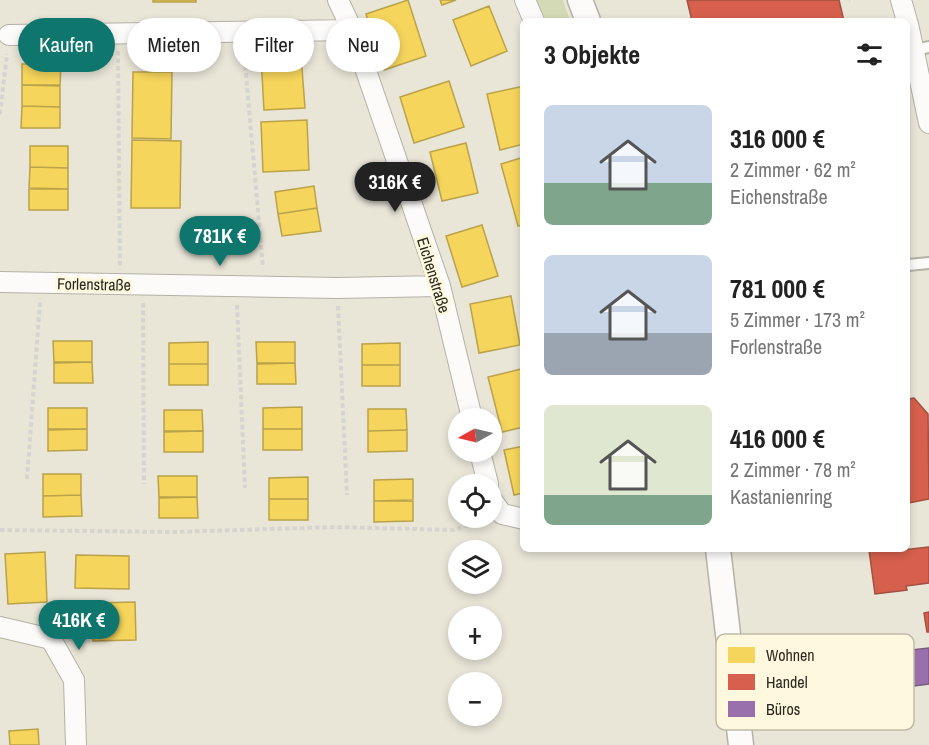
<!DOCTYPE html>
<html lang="de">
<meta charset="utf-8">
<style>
body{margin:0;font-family:"Archivo Narrow",sans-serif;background:#f6f6f6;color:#222;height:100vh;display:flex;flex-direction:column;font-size:22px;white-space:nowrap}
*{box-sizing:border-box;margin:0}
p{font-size:20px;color:#767676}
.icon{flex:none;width:33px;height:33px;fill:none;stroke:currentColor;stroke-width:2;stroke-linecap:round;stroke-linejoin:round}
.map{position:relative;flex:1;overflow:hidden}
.details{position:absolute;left:520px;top:18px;width:390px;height:534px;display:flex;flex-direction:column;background:#fff;border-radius:9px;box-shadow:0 3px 9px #0003}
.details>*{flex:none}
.banner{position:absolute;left:18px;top:18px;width:412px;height:54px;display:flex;gap:12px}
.needle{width:39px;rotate:262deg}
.controls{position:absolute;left:448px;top:408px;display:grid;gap:12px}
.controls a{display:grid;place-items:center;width:54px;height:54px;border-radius:50%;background:#fff;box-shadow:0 3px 9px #0003;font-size:30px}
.price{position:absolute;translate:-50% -51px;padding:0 14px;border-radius:21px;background:#0f766e;color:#fff;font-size:20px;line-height:39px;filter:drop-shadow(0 2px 3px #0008)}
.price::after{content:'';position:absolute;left:50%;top:36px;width:18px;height:14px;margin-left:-9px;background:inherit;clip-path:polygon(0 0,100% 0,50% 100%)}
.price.current{background:#222;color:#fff}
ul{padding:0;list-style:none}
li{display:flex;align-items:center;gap:18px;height:150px;padding:0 24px}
li span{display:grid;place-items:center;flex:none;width:168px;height:120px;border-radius:9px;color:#555}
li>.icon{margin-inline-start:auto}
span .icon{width:72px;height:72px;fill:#fffc;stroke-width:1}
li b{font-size:26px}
h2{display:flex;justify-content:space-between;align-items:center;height:72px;padding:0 24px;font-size:26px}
.pill{padding:0 21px;border-radius:27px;background:#fff;box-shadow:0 3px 9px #0003;font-size:21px;line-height:54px}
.pill.current{background:#0f766e;color:#fff}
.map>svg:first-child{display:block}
.green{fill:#d3dab5}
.homes{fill:#f6d55c;stroke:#b9a24a;stroke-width:1.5}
.shops{fill:#d6604d;stroke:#a35040;stroke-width:1.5}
.offices{fill:#9970ab;stroke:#785b81;stroke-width:1.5}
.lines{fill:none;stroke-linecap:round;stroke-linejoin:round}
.service-casing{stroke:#b4b1a6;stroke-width:14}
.minor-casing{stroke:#b4b1a6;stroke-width:22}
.tertiary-casing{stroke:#b4b1a6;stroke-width:27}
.path{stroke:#d5d4d0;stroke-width:4;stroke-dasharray:4.5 3;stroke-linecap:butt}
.service{stroke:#fcfbf9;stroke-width:10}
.minor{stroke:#fcfbf9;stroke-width:20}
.tertiary{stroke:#fcfbf9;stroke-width:24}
.labels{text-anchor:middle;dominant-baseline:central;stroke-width:6;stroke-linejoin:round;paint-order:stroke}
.street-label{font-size:16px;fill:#2c2a20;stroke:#fdf8de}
.key{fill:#fdf8de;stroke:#bebaa5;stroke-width:1.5}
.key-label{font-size:16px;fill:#2c2a20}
</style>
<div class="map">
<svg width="929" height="745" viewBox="0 0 929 745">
<rect width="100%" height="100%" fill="#e9e6d8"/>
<!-- green -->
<path class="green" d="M537,0H563L570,21H546Z"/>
<!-- homes -->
<path class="homes" d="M153,0H196V2H153Z
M408,0L426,56L384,70L366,14Z
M440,0H456L442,5Z
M489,6L507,51L471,66L453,20Z
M301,55L305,108L264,110L261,57Z
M22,64H61L60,85H22Z
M133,72H172L171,139L132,138Z
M449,81L464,127L414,143L400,97Z
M22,85L60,86V107L22,106Z
M524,86V144L500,150L487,94Z
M22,106L60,107V128H21Z
M307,120L309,170L263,172L261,122Z
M132,140L181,141L180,208H131Z
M466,143L478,193L442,201L430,152Z
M30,146H68V168L30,167Z
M524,157V225L518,226L501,164Z
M30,167L68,168V189L29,188Z
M314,186L317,208L278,214L275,192Z
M29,189H68V210H29Z
M317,208L321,231L282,236L278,214Z
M482,225L498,276L462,287L446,236Z
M511,296L520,345L479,353L470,304Z
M53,341H92V362H54Z
M208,342V364H169V343Z
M256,342H295V363H257Z
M400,343V365H362V344Z
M92,362L93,383H54V363Z
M295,363L296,384H257V364Z
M169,364H208V385H169Z
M362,365H400V386H362Z
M521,369L524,380V427L502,432L488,377Z
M302,407V429H263V408Z
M48,408H87V429H48Z
M368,409H406L407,430L368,431Z
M164,410H202L203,431H164Z
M87,429V450L48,451V430Z
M263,429H302V450H263Z
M407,430V451L368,452V431Z
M203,431V452H164V432Z
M524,446V493L514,495L504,450Z
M43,474H81V495L43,496Z
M158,476H197V497H159Z
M308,477V499H269V478Z
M413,479V500L374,501V480Z
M81,495L82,516L43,517V496Z
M197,497L198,518H159V498Z
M269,499H308V520H269Z
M374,501H413V521L374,522Z
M45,552L47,602L8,604L5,554Z
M76,555L129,556V589L75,588Z
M135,602L136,640L93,641L92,603Z
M38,729L39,745H10L9,731Z"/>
<!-- shops -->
<path class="shops" d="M687,0H839L844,21H692Z
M914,398L928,414L929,499L908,503V399Z
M929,547V583L906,586L907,590L875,594L869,550H902Z
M929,612V632H927L924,613Z"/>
<!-- offices -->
<path class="offices" d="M929,648V684L899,688L894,652Z"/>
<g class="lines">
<!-- service casing -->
<g class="service-casing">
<path id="service" d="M914,50L929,47
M908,265L929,263"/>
</g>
<!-- minor casing -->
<g class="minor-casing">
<path id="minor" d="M338,0L352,30L440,286L472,418
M525,0L534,21
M901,0L907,21
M908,24L929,123
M9,35L352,30
M0,282L337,288L440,286
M480,452L488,484
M492,500L502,514L524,519
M0,627L51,639L74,680L76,745"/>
</g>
<!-- tertiary casing -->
<g class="tertiary-casing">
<path id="tertiary" d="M580,0L588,21
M718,549L741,745"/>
</g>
<!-- path -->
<path class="path" d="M849,0H850
M118,51L120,266
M244,51L263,268
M0,114L7,54
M143,303L144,484
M237,305L245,488
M338,306L347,495
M27,479L40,302
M0,530L173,532L335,527L454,530L484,520"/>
<!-- service -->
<use href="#service" class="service"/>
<!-- minor -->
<use href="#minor" class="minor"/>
<!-- tertiary -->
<use href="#tertiary" class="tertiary"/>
</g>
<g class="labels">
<!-- street labels -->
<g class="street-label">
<text transform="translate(434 275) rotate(73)">Eichenstraße</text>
<text transform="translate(94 284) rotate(1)">Forlenstraße</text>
</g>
</g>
<!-- legend -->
<rect x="716" y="634" width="198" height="96" rx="9" class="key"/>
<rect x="728" y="647" width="27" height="16" fill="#f6d55c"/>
<rect x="728" y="674" width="27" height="16" fill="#d6604d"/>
<rect x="728" y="701" width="27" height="16" fill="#9970ab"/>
<g class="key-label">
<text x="766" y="661">Wohnen</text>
<text x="766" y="688">Handel</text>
<text x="766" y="715">Büros</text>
</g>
</svg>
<div class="controls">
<a><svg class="needle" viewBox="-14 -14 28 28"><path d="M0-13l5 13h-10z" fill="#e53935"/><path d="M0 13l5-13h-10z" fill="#767676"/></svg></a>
<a><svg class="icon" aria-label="locate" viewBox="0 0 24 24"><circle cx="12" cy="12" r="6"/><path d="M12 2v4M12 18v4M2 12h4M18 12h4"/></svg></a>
<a><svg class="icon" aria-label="layers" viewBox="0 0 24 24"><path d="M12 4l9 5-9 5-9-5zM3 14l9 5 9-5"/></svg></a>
<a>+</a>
<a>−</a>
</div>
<b class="price current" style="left:395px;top:213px">316K €</b>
<b class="price" style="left:220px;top:267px">781K €</b>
<b class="price" style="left:79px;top:651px">416K €</b>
<div class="banner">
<a class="pill current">Kaufen</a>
<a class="pill">Mieten</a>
<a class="pill">Filter</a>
<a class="pill">Neu</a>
</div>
<section class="details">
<h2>3 Objekte<svg class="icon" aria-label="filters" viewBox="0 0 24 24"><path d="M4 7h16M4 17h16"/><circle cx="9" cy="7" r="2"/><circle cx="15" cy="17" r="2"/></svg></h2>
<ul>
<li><span style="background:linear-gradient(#c9d6e8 65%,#7fa58c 0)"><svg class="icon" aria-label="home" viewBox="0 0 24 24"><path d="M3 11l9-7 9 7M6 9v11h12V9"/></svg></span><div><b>316 000 €</b><p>2 Zimmer · 62 m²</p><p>Eichenstraße</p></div></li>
<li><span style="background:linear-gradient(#c9d6e8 65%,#9aa5b1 0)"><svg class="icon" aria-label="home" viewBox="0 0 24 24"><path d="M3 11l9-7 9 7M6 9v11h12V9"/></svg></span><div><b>781 000 €</b><p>5 Zimmer · 173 m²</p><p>Forlenstraße</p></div></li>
<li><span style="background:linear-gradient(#dfe7d0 75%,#7fa58c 0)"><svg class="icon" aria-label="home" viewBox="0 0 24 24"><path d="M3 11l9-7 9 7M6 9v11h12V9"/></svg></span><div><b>416 000 €</b><p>2 Zimmer · 78 m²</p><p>Kastanienring</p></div></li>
</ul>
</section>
</div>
